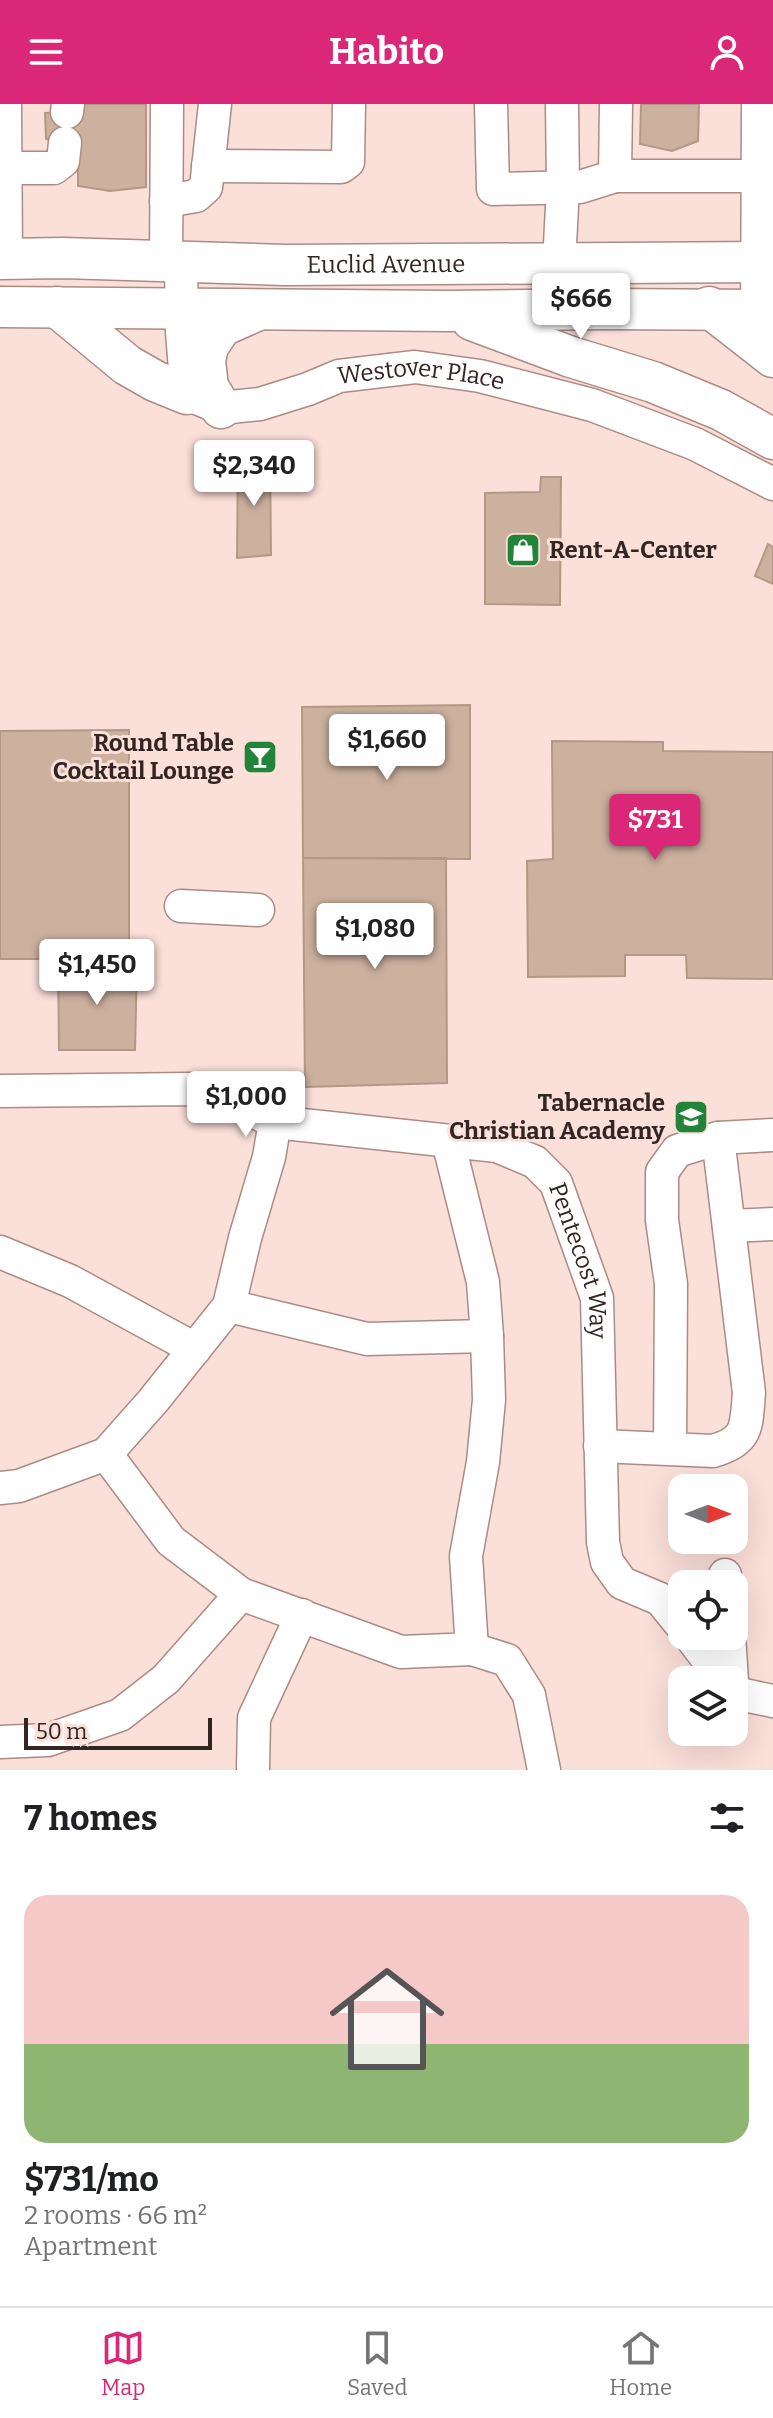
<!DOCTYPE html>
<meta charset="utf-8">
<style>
body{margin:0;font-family:Bitter,serif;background:#f6f6f6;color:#202124;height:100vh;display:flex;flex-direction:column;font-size:30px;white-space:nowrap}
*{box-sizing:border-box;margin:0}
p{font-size:26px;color:#757577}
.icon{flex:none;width:44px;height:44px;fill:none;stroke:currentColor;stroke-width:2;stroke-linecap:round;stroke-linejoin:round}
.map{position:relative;height:1666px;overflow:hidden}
.panel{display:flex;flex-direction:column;background:#fff;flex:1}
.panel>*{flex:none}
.needle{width:52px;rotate:90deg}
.buttons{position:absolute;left:668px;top:1370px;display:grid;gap:16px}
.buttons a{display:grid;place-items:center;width:80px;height:80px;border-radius:16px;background:#fff;box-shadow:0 8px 32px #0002;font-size:40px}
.scale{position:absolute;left:24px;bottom:20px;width:188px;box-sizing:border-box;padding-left:8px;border:4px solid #322522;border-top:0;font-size:22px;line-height:28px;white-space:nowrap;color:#322522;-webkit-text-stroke:6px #fbdfd9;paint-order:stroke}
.price{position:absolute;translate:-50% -68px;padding:0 18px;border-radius:8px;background:#fff;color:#222;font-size:26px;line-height:52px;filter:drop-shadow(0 2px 4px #0008)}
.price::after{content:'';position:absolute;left:50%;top:48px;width:24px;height:18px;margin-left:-12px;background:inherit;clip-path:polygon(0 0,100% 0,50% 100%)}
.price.on{background:#db2777;color:#fff}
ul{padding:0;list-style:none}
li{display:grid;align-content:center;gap:16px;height:424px;padding:0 24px}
li span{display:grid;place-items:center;height:248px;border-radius:24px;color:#555}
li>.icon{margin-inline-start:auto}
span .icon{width:144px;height:144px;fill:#fffc;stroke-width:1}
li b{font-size:34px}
h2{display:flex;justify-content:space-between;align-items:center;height:96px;padding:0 24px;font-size:34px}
header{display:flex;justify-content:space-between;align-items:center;height:104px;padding:0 24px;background:#db2777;color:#fff;font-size:36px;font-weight:700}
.dock{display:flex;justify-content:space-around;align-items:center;height:112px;border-top:2px solid #e0e0e0;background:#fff;font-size:22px;color:#757577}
.dock a{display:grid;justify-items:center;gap:4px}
.dock .on{color:#db2777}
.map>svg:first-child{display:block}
.building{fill:#cdb19f;stroke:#b39887;stroke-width:2}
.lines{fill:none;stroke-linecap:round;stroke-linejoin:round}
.minor-casing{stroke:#ac8b85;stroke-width:35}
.major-casing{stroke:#ac8b85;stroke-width:43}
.minor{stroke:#fff;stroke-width:32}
.major{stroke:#fff;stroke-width:40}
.labels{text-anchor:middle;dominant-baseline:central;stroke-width:6;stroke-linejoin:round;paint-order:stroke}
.street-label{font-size:24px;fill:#322522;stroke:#fbdfd9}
.poi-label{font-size:24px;font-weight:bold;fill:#322522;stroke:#fbdfd9;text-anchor:end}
</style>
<header><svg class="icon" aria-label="menu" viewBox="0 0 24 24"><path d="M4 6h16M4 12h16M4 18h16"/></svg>Habito<svg class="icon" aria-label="person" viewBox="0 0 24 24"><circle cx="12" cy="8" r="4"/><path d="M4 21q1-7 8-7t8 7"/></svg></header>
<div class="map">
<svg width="773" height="1666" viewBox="0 0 773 1666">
<rect width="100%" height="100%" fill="#fbdfd9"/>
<!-- building -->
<path class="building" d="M80,0H146V83L110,87L78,82V41L46,35L45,9L80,8Z
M641,0H699L698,37L672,47L640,40Z
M270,354L271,451L237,454L238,355Z
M541,373H561L560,501L485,500V389L540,388Z
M768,440L773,443V480L755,472Z
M470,601V755L303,754L302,603Z
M129,626V855H0V627Z
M552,637L663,638V647L773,648V875L687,874L686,851H625V872L528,873L527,757L553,755Z
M303,754H446L447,979L305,983Z
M137,860L135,946H59L58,861Z"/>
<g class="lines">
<!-- minor casing -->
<g class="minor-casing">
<g id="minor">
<path d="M5,0L6,155"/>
<path d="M491,0L493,85L580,83L615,72"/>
<path d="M616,0L615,72H758"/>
<path d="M67,8L68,0"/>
<path d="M208,62L341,63L348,58L349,0"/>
<path d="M0,64H54L63,57L65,39"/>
<path d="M166,97L196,92L206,83L215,0"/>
<path d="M166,159L167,0"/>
<path id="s1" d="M181,159L182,228L187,290L221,304L260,300L308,285L339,272L415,263L480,272L592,301L695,340L773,380"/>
<path d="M559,160L563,83L562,0"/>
<path d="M757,228L758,0"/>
<path d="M181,802L258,806"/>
<path id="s2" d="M0,987L191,985L221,991L275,1018L497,1042L535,1058L556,1079L597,1194L603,1438L607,1458L622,1479L660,1495L682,1522"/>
<path d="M729,1122L773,1120"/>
<path d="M0,1148L70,1177L195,1245"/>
<path d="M229,1202L367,1235L487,1232"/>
<path d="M600,1342L713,1347C749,1337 746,1322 749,1289L718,1034"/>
<path d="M670,1344L671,1180L662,1116V1068L677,1047L718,1034L773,1031"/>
<path d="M106,1350L171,1437L241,1490L401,1548L472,1545L466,1452L483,1358L489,1296L487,1232L483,1178L448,1037"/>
<path d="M0,1384L19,1382L106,1350L153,1297L229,1202L245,1134L269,1053L275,1018"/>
<path d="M725,1471V1480"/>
<path d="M690,1532L706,1553L717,1576"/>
<path d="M729,1532L732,1576"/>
<path d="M472,1545L507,1556L529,1591L544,1666"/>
<path d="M734,1589L773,1597"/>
<path d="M0,1638L48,1636L120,1611L166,1575L241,1490"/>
<path d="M253,1666L254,1614L302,1511"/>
</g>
</g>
<!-- major casing -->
<g class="major-casing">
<g id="major">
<path id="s3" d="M0,155L63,154L285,161L773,158"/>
<path d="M0,203L449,207L601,205L773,206"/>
<path d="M57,203L127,261L155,277L187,290"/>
<path d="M709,203L773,253"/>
<path d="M472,216L571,253L653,278L721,306L773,335"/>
<path d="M221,304L208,283L205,257L208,242L222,222L258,206"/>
</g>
</g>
<!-- minor -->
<use href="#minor" class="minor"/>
<!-- major -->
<use href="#major" class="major"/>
</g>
<!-- icons -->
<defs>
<g id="shop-square" transform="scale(1.8)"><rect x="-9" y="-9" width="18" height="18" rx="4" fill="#218438" stroke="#fbdfd9"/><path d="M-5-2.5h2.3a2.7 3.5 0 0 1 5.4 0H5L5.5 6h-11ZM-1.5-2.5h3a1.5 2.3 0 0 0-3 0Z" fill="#fff"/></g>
<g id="bar-square" transform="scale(1.8)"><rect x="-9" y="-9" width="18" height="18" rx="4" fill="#218438" stroke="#fbdfd9"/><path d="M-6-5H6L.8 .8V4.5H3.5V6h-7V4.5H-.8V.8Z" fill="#fff"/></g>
<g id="school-square" transform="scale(1.8)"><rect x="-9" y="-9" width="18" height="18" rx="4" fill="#218438" stroke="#fbdfd9"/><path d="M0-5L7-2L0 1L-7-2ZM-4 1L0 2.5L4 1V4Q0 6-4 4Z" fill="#fff"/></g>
</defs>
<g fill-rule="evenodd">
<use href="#shop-square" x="523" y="446"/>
<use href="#bar-square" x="260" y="653"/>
<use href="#school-square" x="691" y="1013"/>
</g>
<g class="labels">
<!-- street labels -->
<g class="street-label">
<text stroke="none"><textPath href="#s3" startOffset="386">Euclid Avenue</textPath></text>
<text stroke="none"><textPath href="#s1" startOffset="374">Westover Place</textPath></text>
<text stroke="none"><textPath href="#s2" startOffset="658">Pentecost Way</textPath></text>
</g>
<!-- poi labels -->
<g class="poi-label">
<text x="549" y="446" text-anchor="start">Rent-A-Center</text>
<text x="234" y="639">Round Table<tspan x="234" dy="28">Cocktail Lounge</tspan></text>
<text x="665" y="999">Tabernacle<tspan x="665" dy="28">Christian Academy</tspan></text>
</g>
</g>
</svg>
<div class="buttons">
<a><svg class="needle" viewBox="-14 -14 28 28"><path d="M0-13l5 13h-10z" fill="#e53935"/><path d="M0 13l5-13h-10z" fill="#757577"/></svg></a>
<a><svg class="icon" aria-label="locate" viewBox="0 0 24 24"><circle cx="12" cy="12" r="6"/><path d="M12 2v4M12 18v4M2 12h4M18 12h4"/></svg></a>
<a><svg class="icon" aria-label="layers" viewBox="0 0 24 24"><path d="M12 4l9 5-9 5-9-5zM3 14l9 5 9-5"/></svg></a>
</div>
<div class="scale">50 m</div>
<b class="price" style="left:581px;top:237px">$666</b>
<b class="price" style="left:254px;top:404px">$2,340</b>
<b class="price" style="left:387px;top:678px">$1,660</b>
<b class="price on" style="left:655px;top:758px">$731</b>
<b class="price" style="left:375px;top:867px">$1,080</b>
<b class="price" style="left:97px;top:903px">$1,450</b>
<b class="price" style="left:246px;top:1035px">$1,000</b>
</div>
<section class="panel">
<h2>7 homes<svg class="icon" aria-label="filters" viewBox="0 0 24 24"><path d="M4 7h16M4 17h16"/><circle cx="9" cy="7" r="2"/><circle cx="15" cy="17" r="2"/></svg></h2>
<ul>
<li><span style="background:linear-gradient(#f6c9c9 60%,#8fb573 0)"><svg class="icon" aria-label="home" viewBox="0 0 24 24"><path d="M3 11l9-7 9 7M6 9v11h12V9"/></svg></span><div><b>$731/mo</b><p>2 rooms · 66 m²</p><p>Apartment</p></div></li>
</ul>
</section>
<nav class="dock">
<a class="on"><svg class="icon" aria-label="map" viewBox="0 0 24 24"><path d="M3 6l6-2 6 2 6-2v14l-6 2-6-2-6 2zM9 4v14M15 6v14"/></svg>Map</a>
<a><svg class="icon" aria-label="saved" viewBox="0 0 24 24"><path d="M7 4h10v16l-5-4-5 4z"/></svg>Saved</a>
<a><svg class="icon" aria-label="home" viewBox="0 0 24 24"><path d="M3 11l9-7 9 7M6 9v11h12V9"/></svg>Home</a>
</nav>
